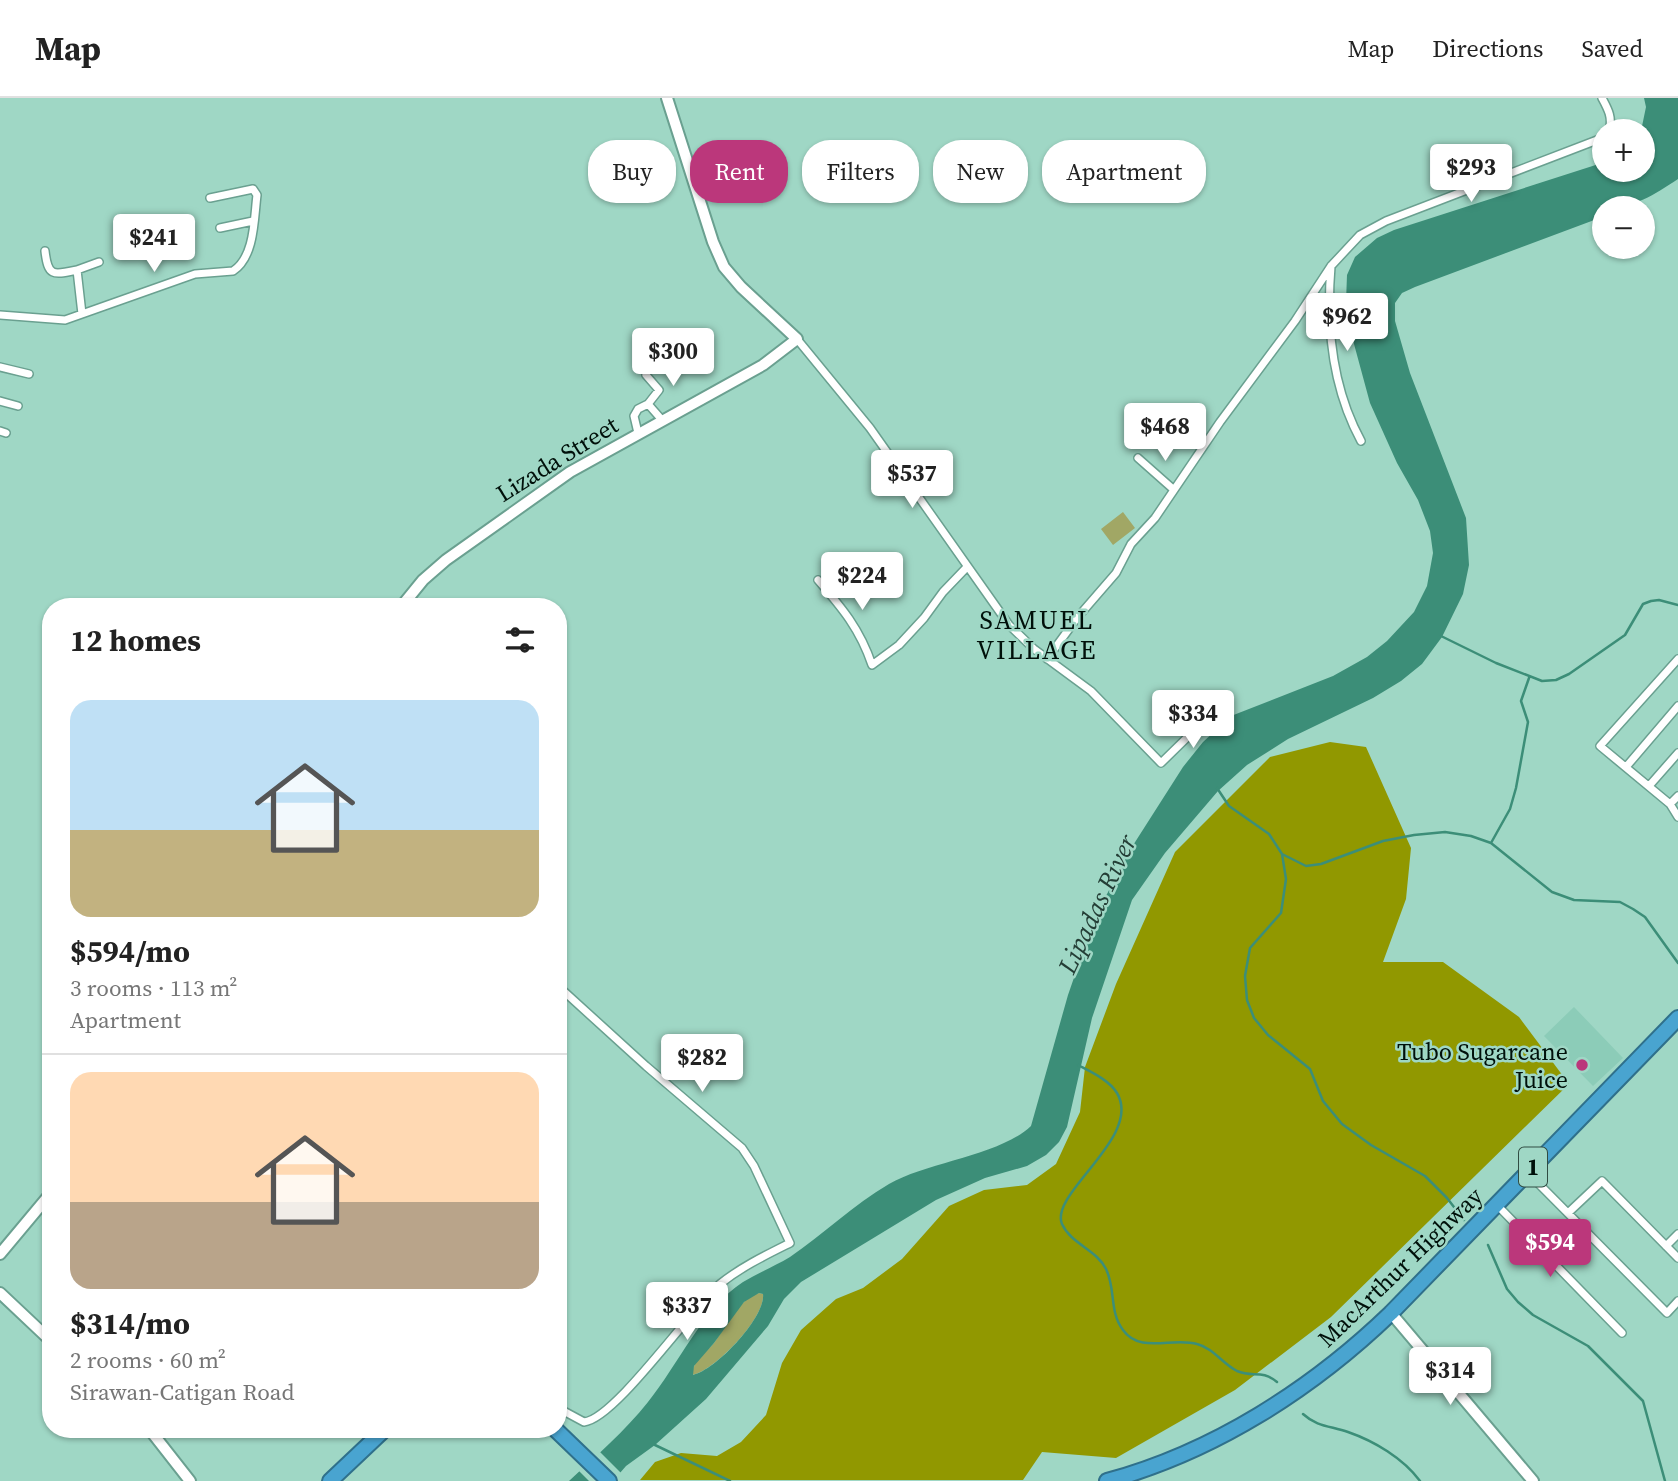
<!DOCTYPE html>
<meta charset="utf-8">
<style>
body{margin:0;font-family:"Source Serif 4",serif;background:#f6f6f6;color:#222;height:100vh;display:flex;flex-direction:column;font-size:26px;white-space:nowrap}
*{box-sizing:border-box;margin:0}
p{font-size:23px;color:#767676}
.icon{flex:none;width:38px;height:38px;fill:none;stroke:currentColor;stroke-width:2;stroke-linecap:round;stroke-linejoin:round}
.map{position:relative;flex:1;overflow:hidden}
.side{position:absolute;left:42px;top:500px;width:525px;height:840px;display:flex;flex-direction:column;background:#fff;border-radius:28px;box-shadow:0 2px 5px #0004}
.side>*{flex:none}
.top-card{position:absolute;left:588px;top:42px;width:665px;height:63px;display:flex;gap:14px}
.controls{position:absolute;left:1592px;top:21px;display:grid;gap:14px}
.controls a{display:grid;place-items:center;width:63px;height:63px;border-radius:50%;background:#fff;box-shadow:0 2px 5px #0004;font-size:35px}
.price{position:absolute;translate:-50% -60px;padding:0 16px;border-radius:7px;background:#fff;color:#222;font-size:23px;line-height:46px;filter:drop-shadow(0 2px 4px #0008)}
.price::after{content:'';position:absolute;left:50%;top:42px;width:21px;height:16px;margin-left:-10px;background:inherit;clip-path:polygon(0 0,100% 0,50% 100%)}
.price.active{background:#bb377b;color:#fff}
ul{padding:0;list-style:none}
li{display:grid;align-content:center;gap:14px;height:371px;padding:0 28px}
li+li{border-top:2px solid #e0e0e0}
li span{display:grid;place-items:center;height:217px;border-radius:21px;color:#555}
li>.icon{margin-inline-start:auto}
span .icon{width:126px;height:126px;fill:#fffc;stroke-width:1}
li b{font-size:30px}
h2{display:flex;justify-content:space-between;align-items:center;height:84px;padding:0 28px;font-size:30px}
.pill{padding:0 24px;border-radius:28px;background:#fff;box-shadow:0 2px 5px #0004;font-size:24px;line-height:63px}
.pill.active{background:#bb377b;color:#fff}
header{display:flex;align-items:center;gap:42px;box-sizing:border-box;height:98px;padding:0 35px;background:#fff;border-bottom:2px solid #e0e0e0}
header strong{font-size:33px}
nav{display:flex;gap:38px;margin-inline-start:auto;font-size:24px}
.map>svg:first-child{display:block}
.built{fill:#8cccb8}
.green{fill:#a1a765}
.forest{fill:#919800}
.water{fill:#3c8e78;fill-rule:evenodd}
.pier{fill:#9fd7c5}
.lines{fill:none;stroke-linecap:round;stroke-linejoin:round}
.stream{stroke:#3c8e78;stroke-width:2.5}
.street-casing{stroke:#6aa090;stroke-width:10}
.secondary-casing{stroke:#6aa090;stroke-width:14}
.highway-casing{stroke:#2f708b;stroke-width:18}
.street{stroke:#fff;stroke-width:7}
.secondary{stroke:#fff;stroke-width:10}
.highway{stroke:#49a4d0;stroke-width:14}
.poi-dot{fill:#bb377b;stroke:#9fd7c5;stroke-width:2.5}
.labels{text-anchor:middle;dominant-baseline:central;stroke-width:5;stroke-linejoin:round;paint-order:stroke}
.shield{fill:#9fd7c5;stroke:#304c42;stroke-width:2}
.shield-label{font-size:23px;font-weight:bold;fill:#00100a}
.street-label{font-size:24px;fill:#00100a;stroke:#9fd7c5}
.poi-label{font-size:24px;fill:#00100a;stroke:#9fd7c5;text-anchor:end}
.neighbourhood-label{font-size:26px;letter-spacing:2px;fill:#00100a;stroke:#9fd7c5}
.water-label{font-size:26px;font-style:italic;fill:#243e36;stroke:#9fd7c5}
</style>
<header>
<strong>Map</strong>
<nav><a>Map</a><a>Directions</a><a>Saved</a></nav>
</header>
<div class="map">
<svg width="1678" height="1383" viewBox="0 0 1678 1383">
<rect width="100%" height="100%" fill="#9fd7c5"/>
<!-- built -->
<path class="built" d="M1574,909L1623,960L1593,988L1544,938Z"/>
<!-- green -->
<path class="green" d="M1123,414L1135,430L1113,447L1101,431Z
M759,1195L763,1196C766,1219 715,1273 692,1277C693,1262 705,1256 714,1245C727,1228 737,1202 759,1195Z"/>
<!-- forest -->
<path class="forest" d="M1330,644L1366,649L1411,750L1406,801L1383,864H1443L1519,919L1569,986L1331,1219L1235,1292L1116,1360L1042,1354L1023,1382H640L655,1364L681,1355L717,1358L741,1344L766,1317L782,1265L801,1232L836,1201L863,1190L902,1161L949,1108L984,1092L1027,1087L1056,1066L1080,1014L1085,969L1116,886L1175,754L1270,659Z"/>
<!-- water -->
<path class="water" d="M1644,0H1678V81C1654,97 1634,110 1605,110V118L1415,189L1402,195L1395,205V223L1410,275L1466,420L1469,467L1463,496L1442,539L1422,566L1401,583L1373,600L1288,641L1247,667L1218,693L1165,755L1132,802L1092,920L1067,1029L1059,1044L1046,1057L1027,1068L985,1080L936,1102L801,1184L784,1201L768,1228L706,1301L655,1347L626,1368L613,1383H569C596,1358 625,1333 648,1304C678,1267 703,1210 743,1184C758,1175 775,1168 790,1159C824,1136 853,1107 889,1086C928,1064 1001,1057 1031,1028L1068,897L1095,819L1130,752L1183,669L1203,644L1231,618L1333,578L1367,559L1387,543L1414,514L1427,488L1433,455L1430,433L1418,402L1397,365L1370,305L1354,246L1346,204L1347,177L1355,159L1377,140L1394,132L1605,64V72H1643V33H1641L1646,9ZM759,1195L763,1196C766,1219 716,1272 693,1277L694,1268L714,1245L744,1204Z"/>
<!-- pier -->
<path class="pier" d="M598,1352L623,1377L618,1383H589L577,1371Z"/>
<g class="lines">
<!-- stream -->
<path class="stream" d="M1441,538L1496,565L1542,583L1556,582L1569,576L1625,537L1643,506L1651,503L1659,502L1678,507
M1217,690L1229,708L1269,736L1282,756L1286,781L1281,815L1250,850L1245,878L1247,902L1254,920L1268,937L1310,971L1323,1003L1342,1026L1371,1047L1425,1078L1447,1100L1464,1122
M1491,745L1510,711L1516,690L1528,624L1521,603L1529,580
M1282,756L1306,768L1321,766L1383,743L1414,737L1445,734L1471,738L1491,745L1552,794L1574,802L1620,804L1633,811L1645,819L1678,865
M1078,967C1091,974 1109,982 1117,995C1143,1039 1049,1095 1062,1126C1071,1146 1097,1152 1106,1171C1116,1191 1109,1214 1123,1232C1140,1256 1172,1239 1197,1246C1213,1250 1223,1266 1237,1273C1253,1280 1261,1271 1277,1284
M1488,1147L1507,1191L1518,1204L1533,1217L1588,1248L1643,1303L1665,1383
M1303,1316C1317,1329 1331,1328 1348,1334C1374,1343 1403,1360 1420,1383
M655,1347L730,1383"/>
<!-- street casing -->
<g class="street-casing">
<path id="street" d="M1602,0C1608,11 1613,20 1609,33
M220,130L253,123
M45,153C48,179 53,177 77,172
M1331,168C1326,229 1332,290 1361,343
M82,216L77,172L99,164
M0,217L65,222L195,176L233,173C255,159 254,120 257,97L253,91L210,100
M797,241L870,330L1009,527L1034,551L1091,593L1161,665L1206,621
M0,269L29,276
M646,277L659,292L648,306L662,322
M0,303L18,308
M0,333L6,335
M638,335L634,318L638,311L648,306
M1138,360L1173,391
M818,482C842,510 860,531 872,567L899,547L924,520L943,494L967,469
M1047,561L1077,520L1116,475L1131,446L1155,420L1220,324L1295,223L1331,168L1360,137L1386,123L1605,39
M1678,561L1600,648L1670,706L1678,719
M1626,669L1678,608
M1649,688L1678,655
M1670,706L1678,698
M558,888L646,968L742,1050L754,1068L790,1145C766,1157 741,1169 720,1186C690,1212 615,1321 584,1324L558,1310
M1528,1075L1667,1215L1678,1203
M1497,1107L1622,1235
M1568,1115L1602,1083L1678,1160
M1666,1148L1678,1136"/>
</g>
<!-- secondary casing -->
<g class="secondary-casing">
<path id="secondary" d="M401,509L423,482L446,462L570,374L763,267L797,241L741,189L724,169L713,144L667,0
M0,1156L51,1095
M0,1195L51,1243
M1391,1215L1533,1383
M150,1332L190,1383"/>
</g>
<!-- highway casing -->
<g class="highway-casing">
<path id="highway" d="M556,1332L609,1383
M330,1383L384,1332
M1107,1383C1214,1354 1312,1291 1391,1215L1678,920"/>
</g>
<!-- street -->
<use href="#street" class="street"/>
<!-- secondary -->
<use href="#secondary" class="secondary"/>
<!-- highway -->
<use href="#highway" class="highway"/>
</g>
<!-- markers -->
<circle class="poi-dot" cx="1582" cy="967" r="7"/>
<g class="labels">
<!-- shield labels -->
<rect class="shield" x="1519" y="1049.5" width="28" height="39" rx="5"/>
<g class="shield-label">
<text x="1533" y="1069">1</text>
</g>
<!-- street labels -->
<g class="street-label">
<text transform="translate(557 361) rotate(-32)">Lizada Street</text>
<text transform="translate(1400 1169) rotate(-44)">MacArthur Highway</text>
</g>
<!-- poi labels -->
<g class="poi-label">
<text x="1568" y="953">Tubo Sugarcane<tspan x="1568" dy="28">Juice</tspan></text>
</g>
<!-- neighbourhood labels -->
<g class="neighbourhood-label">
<text x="1037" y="522">SAMUEL<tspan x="1037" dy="30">VILLAGE</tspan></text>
</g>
<!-- water labels -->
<g class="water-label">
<text transform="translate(1097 806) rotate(-65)">Lipadas River</text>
</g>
</g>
</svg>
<div class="controls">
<a>+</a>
<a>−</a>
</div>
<b class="price" style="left:1471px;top:106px">$293</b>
<b class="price" style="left:154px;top:176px">$241</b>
<b class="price" style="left:1347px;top:255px">$962</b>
<b class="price" style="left:673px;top:290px">$300</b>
<b class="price" style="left:1165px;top:365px">$468</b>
<b class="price" style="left:912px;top:412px">$537</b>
<b class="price" style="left:862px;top:514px">$224</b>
<b class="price" style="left:1193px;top:652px">$334</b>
<b class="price" style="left:702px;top:996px">$282</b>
<b class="price active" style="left:1550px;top:1181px">$594</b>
<b class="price" style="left:687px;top:1244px">$337</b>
<b class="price" style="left:1450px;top:1309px">$314</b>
<div class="top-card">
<a class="pill">Buy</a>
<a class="pill active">Rent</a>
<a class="pill">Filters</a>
<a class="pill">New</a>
<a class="pill">Apartment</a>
</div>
<section class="side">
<h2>12 homes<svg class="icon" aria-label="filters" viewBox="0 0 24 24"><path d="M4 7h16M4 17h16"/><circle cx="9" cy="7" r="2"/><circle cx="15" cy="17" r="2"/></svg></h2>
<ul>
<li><span style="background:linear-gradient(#bfe0f5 60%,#c2b280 0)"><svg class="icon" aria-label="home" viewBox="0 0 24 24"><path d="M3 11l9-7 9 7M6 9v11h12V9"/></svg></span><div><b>$594/mo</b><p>3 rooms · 113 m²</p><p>Apartment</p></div></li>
<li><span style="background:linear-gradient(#ffd9b3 60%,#b9a48a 0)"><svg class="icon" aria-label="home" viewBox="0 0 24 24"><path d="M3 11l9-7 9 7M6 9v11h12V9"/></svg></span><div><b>$314/mo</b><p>2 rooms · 60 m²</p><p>Sirawan-Catigan Road</p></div></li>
</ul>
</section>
</div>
